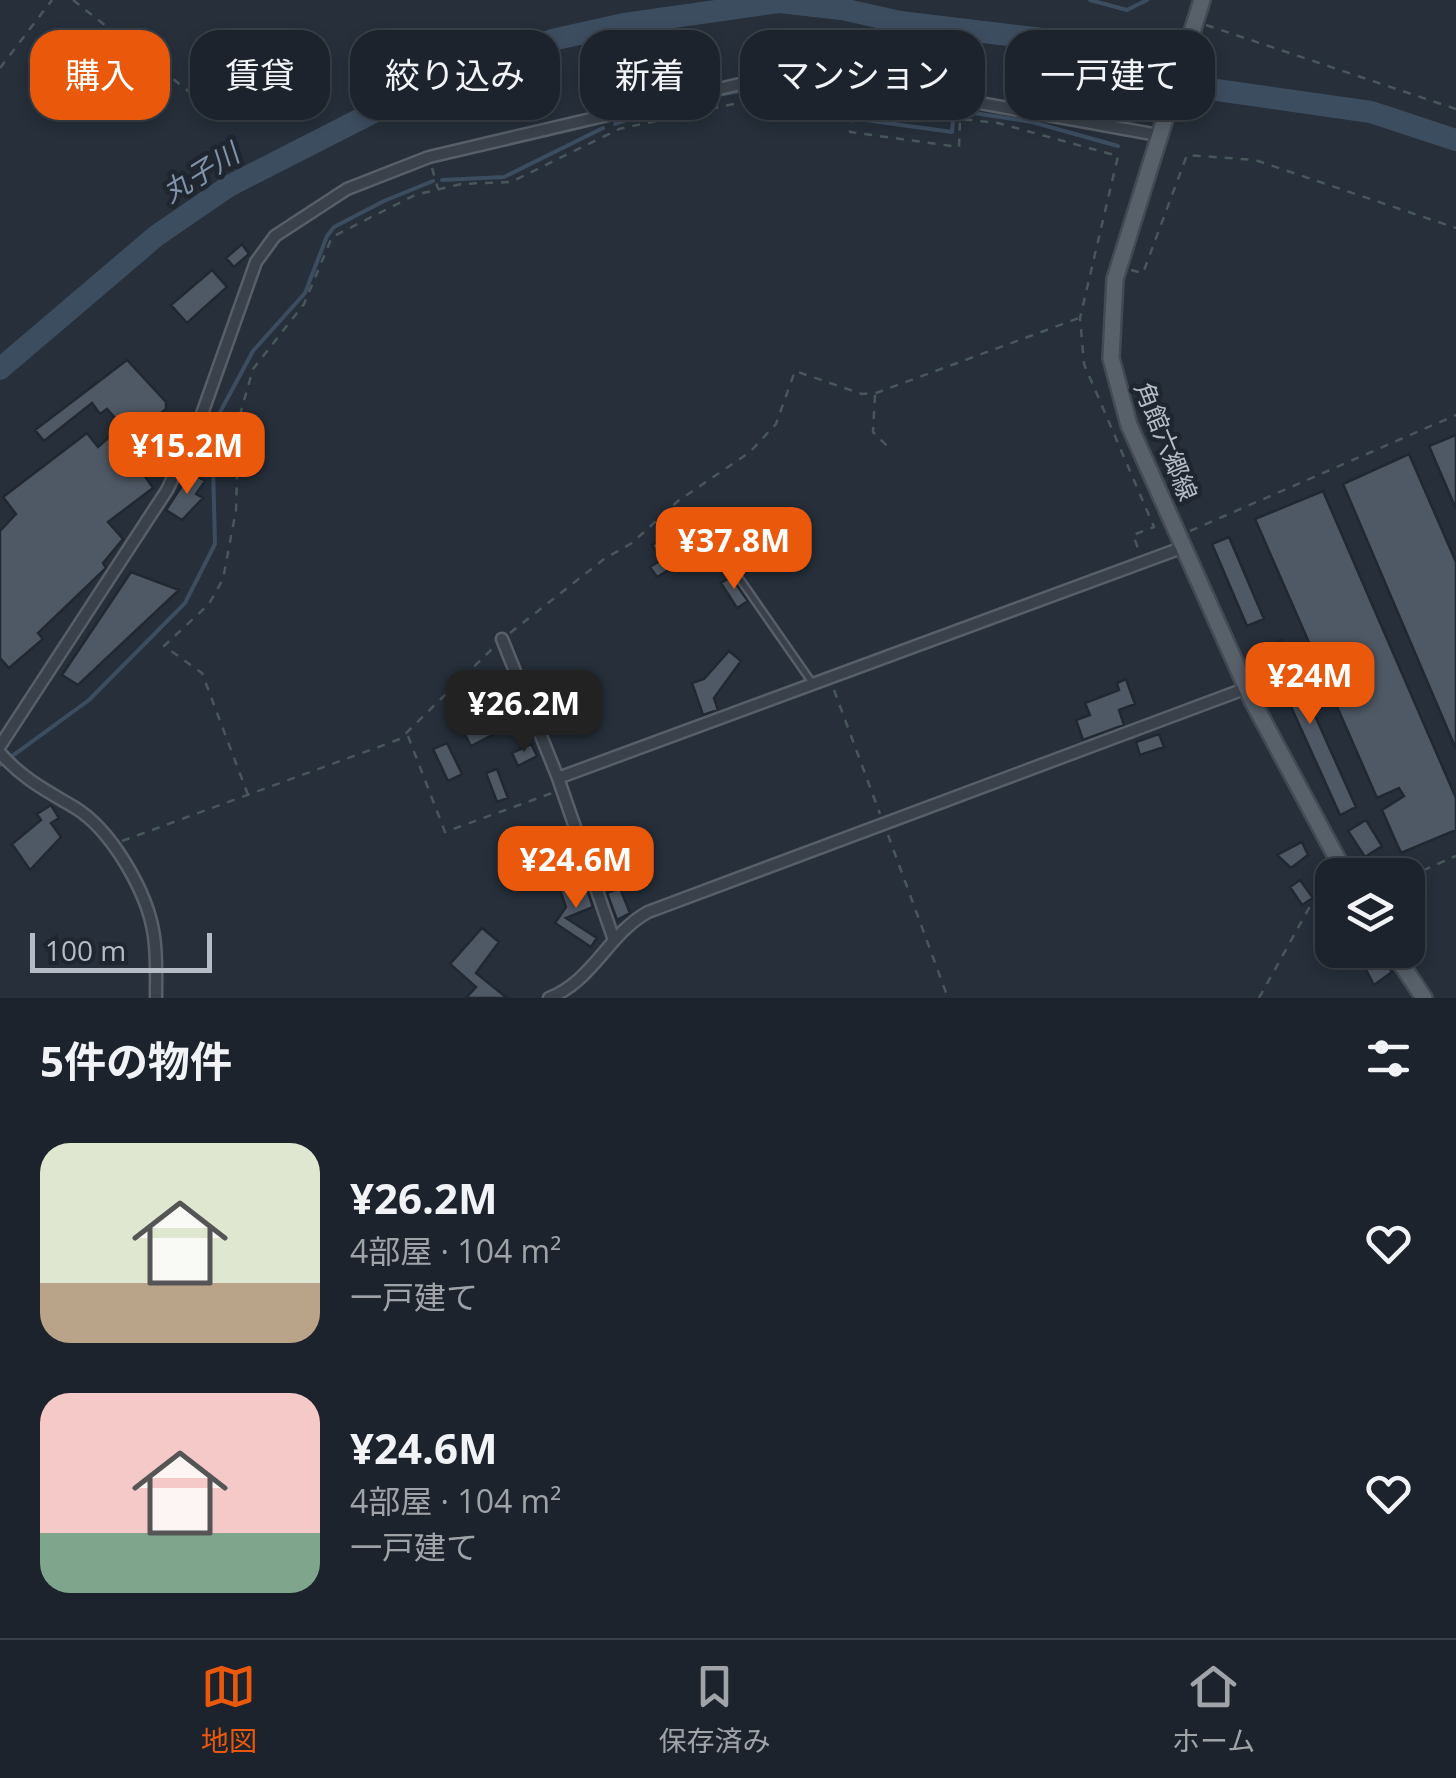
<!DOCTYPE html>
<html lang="ja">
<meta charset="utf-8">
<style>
body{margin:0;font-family:"Open Sans","Noto Sans JP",sans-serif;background:#292f38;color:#f1f3f6;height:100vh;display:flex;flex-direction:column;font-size:38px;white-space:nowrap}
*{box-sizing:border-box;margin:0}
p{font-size:32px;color:#a0a4a9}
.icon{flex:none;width:55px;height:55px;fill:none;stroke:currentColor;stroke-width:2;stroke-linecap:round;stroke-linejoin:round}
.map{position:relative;height:998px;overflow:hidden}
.drawer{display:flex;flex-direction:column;background:#1c232c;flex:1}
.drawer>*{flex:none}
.guide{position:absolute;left:30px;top:30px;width:1398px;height:90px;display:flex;gap:20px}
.fabs{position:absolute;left:1315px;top:858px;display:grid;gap:20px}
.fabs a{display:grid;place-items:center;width:110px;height:110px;border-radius:20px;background:#1c232c;box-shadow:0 5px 15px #0003,0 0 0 2px #3a4048;font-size:50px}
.scale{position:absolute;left:30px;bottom:25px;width:182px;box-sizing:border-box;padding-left:10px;border:5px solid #b5bcc6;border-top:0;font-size:28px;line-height:35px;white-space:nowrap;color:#b5bcc6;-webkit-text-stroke:8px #1f262f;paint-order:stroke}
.price{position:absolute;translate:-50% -85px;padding:0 22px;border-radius:20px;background:#ea580c;color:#fff;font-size:32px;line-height:65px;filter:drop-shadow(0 2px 5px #0008)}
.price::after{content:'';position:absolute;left:50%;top:60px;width:30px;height:22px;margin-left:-15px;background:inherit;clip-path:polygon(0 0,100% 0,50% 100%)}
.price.selected{background:#222;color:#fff}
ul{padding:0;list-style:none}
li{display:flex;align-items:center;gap:30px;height:250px;padding:0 40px}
li span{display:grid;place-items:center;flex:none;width:280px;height:200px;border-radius:30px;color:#555}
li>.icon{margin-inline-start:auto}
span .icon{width:120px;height:120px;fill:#fffc;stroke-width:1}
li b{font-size:42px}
h2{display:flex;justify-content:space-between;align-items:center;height:120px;padding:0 40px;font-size:42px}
.pill{padding:0 35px;border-radius:30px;background:#1c232c;box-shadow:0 5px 15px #0003,0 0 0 2px #3a4048;font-size:35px;line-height:90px}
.pill.selected{background:#ea580c;color:#fff}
.tabs{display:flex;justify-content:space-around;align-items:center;height:140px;border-top:2px solid #3a4048;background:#1c232c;font-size:28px;color:#a0a4a9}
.tabs a{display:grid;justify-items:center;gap:5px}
.tabs .selected{color:#ea580c}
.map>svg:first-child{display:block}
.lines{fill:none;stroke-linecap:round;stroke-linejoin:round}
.stream{stroke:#3d4d60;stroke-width:4}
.river{stroke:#3d4d60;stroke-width:22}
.building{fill:#4f5965;stroke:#212831;stroke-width:2.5}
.lane-casing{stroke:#585f68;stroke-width:10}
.street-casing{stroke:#585f68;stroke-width:15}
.primary-casing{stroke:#434a53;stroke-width:20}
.path{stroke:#48585a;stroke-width:2.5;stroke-dasharray:8 8;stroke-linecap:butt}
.lane{stroke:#3a414a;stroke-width:5}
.street{stroke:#3a414a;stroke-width:10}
.primary{stroke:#58606a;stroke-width:15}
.labels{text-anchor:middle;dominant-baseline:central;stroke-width:9;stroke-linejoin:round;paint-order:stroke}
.street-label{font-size:25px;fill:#b5bcc6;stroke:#1f262f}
.water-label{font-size:28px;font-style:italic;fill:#8093aa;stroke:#1f262f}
</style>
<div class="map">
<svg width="1456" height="998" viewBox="0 0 1456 998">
<rect width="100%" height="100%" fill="#262f3a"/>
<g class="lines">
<!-- stream -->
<path class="stream" d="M1090,0L1127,10L1147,0
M785,3L788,0
M615,124C687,97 786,75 863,92L858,119L952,132L954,110L1032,122L1118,146
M442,180L504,177L603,128
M0,765L89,700L185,603L215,544L212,427L253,351L305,293L327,236L334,227L384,201L433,181"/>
<!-- river -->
<path class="river" d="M0,369L156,236L229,186L427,85L552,40L624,24L779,2L842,9L900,22L1042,39L1154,81L1371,112L1456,140"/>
</g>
<!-- building -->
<path class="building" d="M242,244L249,254L234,267L226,258Z
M212,270L227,287L187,323L171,305Z
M127,360L166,402V409L156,417L179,445L144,475L153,488L108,522L123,539L103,563L106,568L38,633L43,639L9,668L0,658V531L16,514L3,497L87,433L98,447L122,426L107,409L100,414L92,403L44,441L35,430Z
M1456,435V509L1429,446Z
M1409,454L1456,562V749L1343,484Z
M191,472L205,481L196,494L203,498L182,520L166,510Z
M1323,491L1456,798V830L1401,853L1382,810L1404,796L1399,788L1377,798L1255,519Z
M736,523L741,532L733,538L738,546L713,561L705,548L657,577L650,567L661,560L652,545L660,540L662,544L678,528L689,539L706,529L711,538Z
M1229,537L1264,619L1247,626L1212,544Z
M131,572L179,590L78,685L62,675Z
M731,577L748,601L737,608L721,583Z
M1281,640L1356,807L1340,815L1264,647Z
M729,651L741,661L714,698L718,710L703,715L692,683L704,679Z
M1126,679L1135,704L1119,710L1124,725L1083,740L1076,720L1090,715L1085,703L1119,690L1117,683Z
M499,700L510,721L500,726L502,730L471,746L459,723Z
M1159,734L1164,747L1140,755L1136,742Z
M447,743L462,774L448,781L433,749Z
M531,744L537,756L518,766L512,753Z
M497,769L508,798L497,802L486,773Z
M51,805L59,818L51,823L61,837L30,870L12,844L41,820L37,814Z
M1366,820L1382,846L1365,857L1348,831Z
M1302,842L1308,855L1291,868L1277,855Z
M584,880L593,907L566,918L597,938L591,947L555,923L566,907L560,890Z
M1300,880L1313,898L1302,905L1290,887Z
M620,888L630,913L617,920L607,893Z
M482,928L499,942L476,973L507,998H466L476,987L450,964Z
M1379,955L1392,972L1374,985L1364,966Z"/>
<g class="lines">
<!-- lane casing -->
<g class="lane-casing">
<path id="lane" d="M733,569L811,681"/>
</g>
<!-- street casing -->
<g class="street-casing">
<path id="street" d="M502,639L558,778L614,940
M0,746L167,490L197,428L256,262L275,236L347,189L429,157L770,77L869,83L1158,135
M0,753C23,779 45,790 74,807C112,830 148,893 154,936C157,956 156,978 156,998
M558,778L1184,547
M549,998C593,981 608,934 648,912L1247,688"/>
</g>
<!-- primary casing -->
<g class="primary-casing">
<path id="primary" d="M1202,0L1115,279L1111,358L1129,425L1252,700L1346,875
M1392,950L1424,998"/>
</g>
<!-- path -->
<path class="path" d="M73,0L192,94
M1206,25L1456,109
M0,68L52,0
M432,168L438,189
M1131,270L1143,273L1187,155L1255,160L1456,228
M875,395L873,432L891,450
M1190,531L1456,415
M510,633L604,559L632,543L678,501L750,452L776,424L795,371L862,394L876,393L1079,318
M834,690L880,814
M408,736L445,832L552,793
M248,795L202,673L164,646L209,604L223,579L236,510L239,418L253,369L304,304L332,237L415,195L461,184L511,182L619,129L770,96L813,94L854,100L850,132L959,147L960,119L998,123L1118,156L1080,318L1084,364L1154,527L1133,535L1139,551
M888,835L948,998
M122,841L400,739L493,648
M1408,877L1456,856
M1259,998L1309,908L1332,894"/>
<!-- lane -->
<use href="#lane" class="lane"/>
<!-- street -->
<use href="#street" class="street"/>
<!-- primary -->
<use href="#primary" class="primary"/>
</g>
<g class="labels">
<!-- street labels -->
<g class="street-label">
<text transform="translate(1167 441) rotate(68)">角館六郷線</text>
</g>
<!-- water labels -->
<g class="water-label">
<text transform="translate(200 172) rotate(-32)">丸子川</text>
</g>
</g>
</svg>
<div class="fabs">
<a><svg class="icon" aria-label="layers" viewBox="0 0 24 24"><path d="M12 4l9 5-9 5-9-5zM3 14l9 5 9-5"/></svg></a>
</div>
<div class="scale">100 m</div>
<b class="price" style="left:187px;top:497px">¥15.2M</b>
<b class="price" style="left:734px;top:592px">¥37.8M</b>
<b class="price" style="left:1310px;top:727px">¥24M</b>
<b class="price selected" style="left:524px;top:755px">¥26.2M</b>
<b class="price" style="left:576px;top:911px">¥24.6M</b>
<div class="guide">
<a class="pill selected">購入</a>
<a class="pill">賃貸</a>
<a class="pill">絞り込み</a>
<a class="pill">新着</a>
<a class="pill">マンション</a>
<a class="pill">一戸建て</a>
</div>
</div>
<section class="drawer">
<h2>5件の物件<svg class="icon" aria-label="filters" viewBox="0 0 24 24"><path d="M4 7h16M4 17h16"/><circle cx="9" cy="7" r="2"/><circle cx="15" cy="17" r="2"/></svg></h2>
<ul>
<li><span style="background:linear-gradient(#dfe7d0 70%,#b9a48a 0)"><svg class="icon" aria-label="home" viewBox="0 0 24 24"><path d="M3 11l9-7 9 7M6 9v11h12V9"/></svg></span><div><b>¥26.2M</b><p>4部屋 · 104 m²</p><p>一戸建て</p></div><svg class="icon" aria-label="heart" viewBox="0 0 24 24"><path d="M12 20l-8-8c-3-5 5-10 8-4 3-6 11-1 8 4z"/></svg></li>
<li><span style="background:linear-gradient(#f6c9c9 70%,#7fa58c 0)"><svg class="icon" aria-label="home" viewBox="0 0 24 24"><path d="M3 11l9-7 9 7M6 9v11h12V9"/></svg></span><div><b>¥24.6M</b><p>4部屋 · 104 m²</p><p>一戸建て</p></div><svg class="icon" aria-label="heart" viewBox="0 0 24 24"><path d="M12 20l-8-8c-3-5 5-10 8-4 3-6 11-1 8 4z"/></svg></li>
</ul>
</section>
<nav class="tabs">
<a class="selected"><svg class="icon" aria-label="map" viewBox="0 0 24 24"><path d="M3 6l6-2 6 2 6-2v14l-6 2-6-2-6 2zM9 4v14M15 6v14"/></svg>地図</a>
<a><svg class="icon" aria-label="saved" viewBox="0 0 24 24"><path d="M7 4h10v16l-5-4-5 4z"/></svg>保存済み</a>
<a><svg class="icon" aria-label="home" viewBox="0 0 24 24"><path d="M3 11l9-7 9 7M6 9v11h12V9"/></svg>ホーム</a>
</nav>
